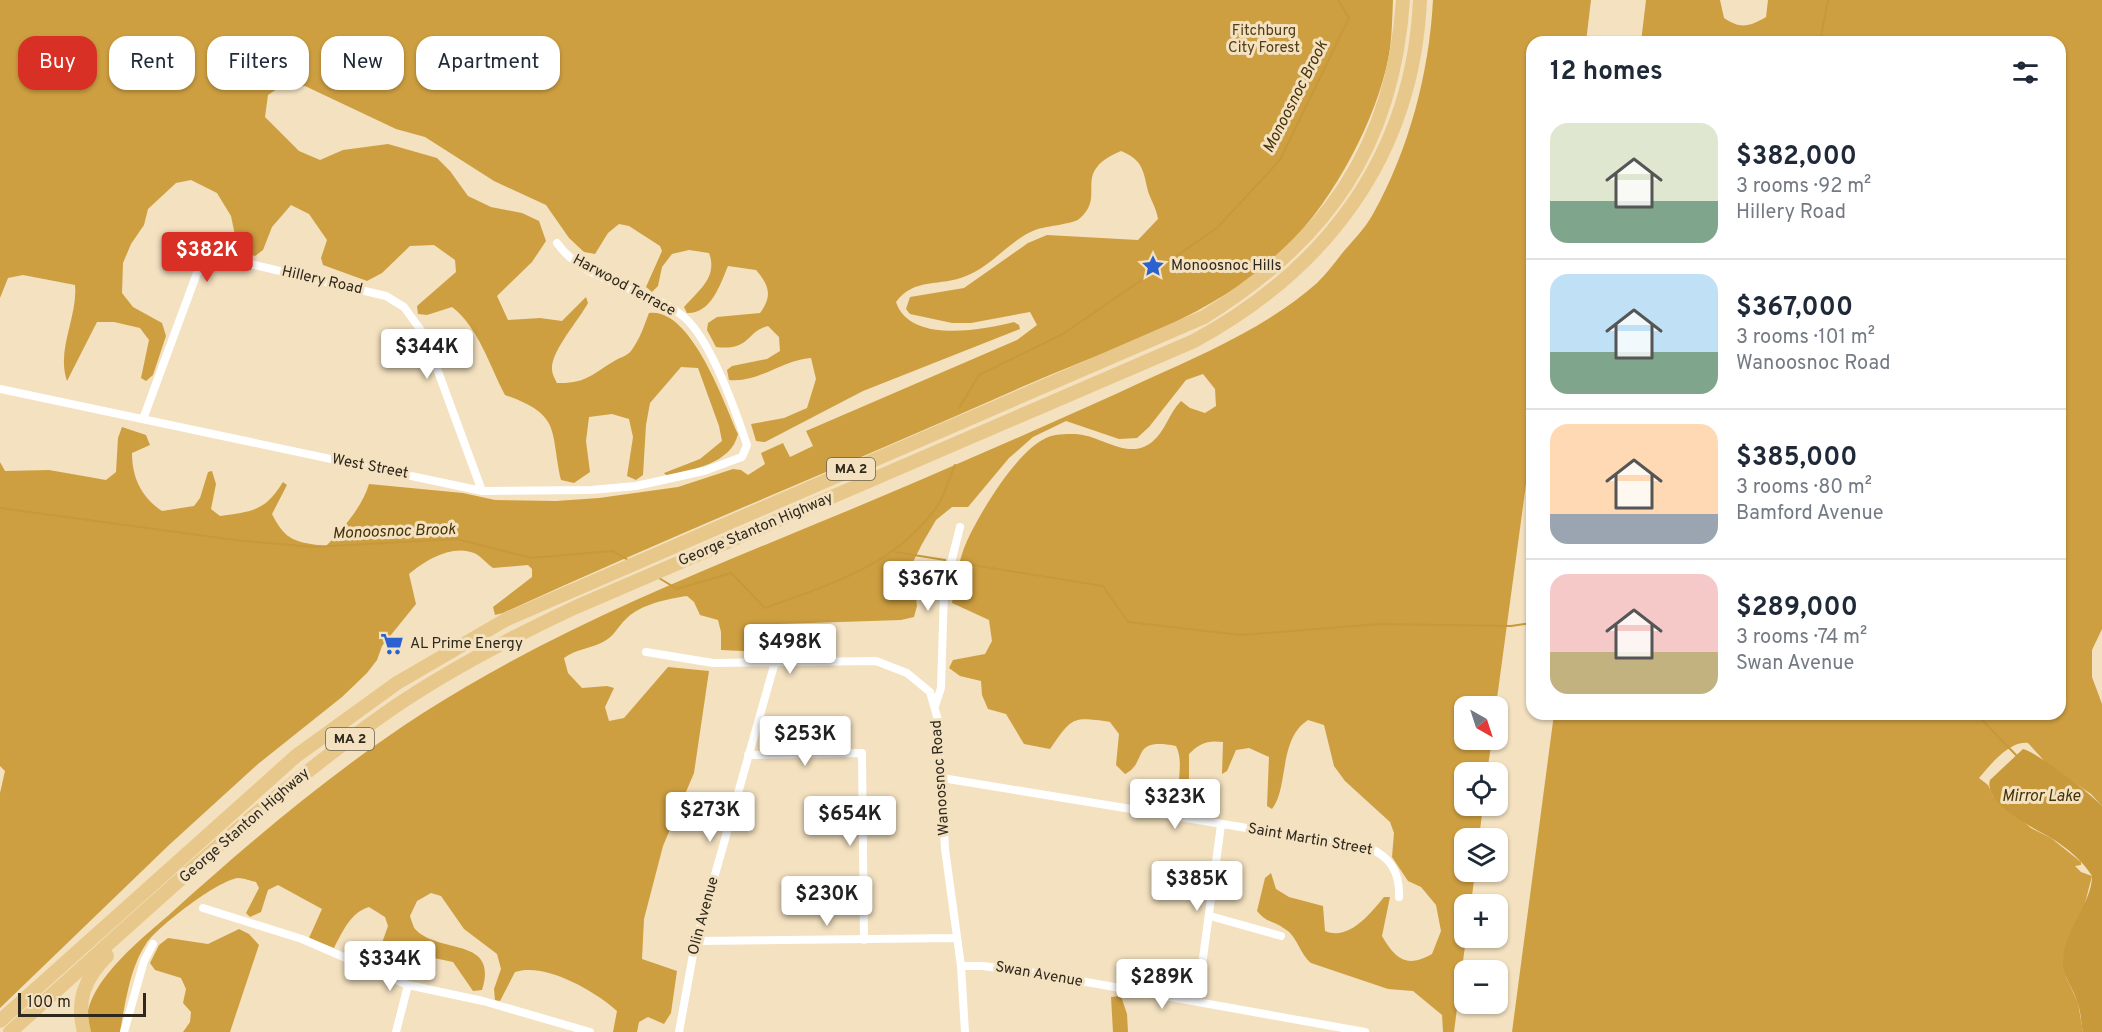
<!DOCTYPE html>
<meta charset="utf-8">
<style>
body{margin:0;font-family:Overpass,sans-serif;background:#f6f6f7;color:#1f2937;height:100vh;display:flex;flex-direction:column;font-size:22px;white-space:nowrap}
*{box-sizing:border-box;margin:0}
p{font-size:20px;color:#747a83}
.icon{flex:none;width:33px;height:33px;fill:none;stroke:currentColor;stroke-width:2;stroke-linecap:round;stroke-linejoin:round}
.map{position:relative;flex:1;overflow:hidden}
.panel{position:absolute;left:1526px;top:36px;width:540px;height:684px;display:flex;flex-direction:column;background:#fff;border-radius:18px;box-shadow:0 2px 4px #0004}
.panel>*{flex:none}
.top-card{position:absolute;left:18px;top:36px;width:570px;height:54px;display:flex;gap:12px}
.needle{width:39px;rotate:141deg}
.tools{position:absolute;left:1454px;top:696px;display:grid;gap:12px}
.tools a{display:grid;place-items:center;width:54px;height:54px;border-radius:12px;background:#fff;box-shadow:0 2px 4px #0004;font-size:30px}
.scale{position:absolute;left:18px;bottom:15px;width:128px;box-sizing:border-box;padding-left:6px;border:3px solid #2f281c;border-top:0;font-size:16px;line-height:21px;white-space:nowrap;color:#2f281c;-webkit-text-stroke:4px #f3e1c0;paint-order:stroke}
.price{position:absolute;translate:-50% -51px;padding:0 14px;border-radius:6px;background:#fff;color:#222;font-size:20px;line-height:39px;filter:drop-shadow(0 2px 3px #0008)}
.price::after{content:'';position:absolute;left:50%;top:36px;width:18px;height:14px;margin-left:-9px;background:inherit;clip-path:polygon(0 0,100% 0,50% 100%)}
.price.active{background:#d93025;color:#fff}
ul{padding:0;list-style:none}
li{display:flex;align-items:center;gap:18px;height:150px;padding:0 24px}
li+li{border-top:2px solid #e0e1e3}
li span{display:grid;place-items:center;flex:none;width:168px;height:120px;border-radius:18px;color:#555}
li>.icon{margin-inline-start:auto}
span .icon{width:72px;height:72px;fill:#fffc;stroke-width:1}
li b{font-size:26px}
h2{display:flex;justify-content:space-between;align-items:center;height:72px;padding:0 24px;font-size:26px}
.pill{padding:0 21px;border-radius:18px;background:#fff;box-shadow:0 2px 4px #0004;font-size:21px;line-height:54px}
.pill.active{background:#d93025;color:#fff}
.map>svg:first-child{display:block}
.forest{fill:#ce9f41}
.water{fill:#c7993a}
.lines{fill:none;stroke-linecap:round;stroke-linejoin:round}
.stream{stroke:#c7993a;stroke-width:2}
.minor{stroke:#fff;stroke-width:8}
.trunk{stroke:#e8c88a;stroke-width:14}
.labels{text-anchor:middle;dominant-baseline:central;stroke-width:6;stroke-linejoin:round;paint-order:stroke}
.shield{fill:#f3e1c0;stroke:#6a604d;stroke-width:1.5}
.shield-label{font-size:14px;font-weight:bold;fill:#2f281c}
.park-label{font-size:15px;fill:#513d16;stroke:#f3e1c0}
.poi-label{font-size:15px;fill:#2f281c;stroke:#f3e1c0;text-anchor:start}
.street-label{font-size:15px;fill:#2f281c;stroke:#f3e1c0}
.water-label{font-size:16px;font-style:italic;fill:#453209;stroke:#f3e1c0}
</style>
<div class="map">
<svg width="2102" height="1032" viewBox="0 0 2102 1032">
<rect width="100%" height="100%" fill="#f3e1c0"/>
<!-- forest -->
<path class="forest" d="M0,0H1393C1392,22 1392,47 1386,69C1369,136 1324,217 1269,263C1197,323 1109,349 1024,386C851,463 675,534 503,613L495,615L493,607L532,577V569L528,565L493,568C487,564 481,556 474,553C453,544 425,560 409,574L416,604L382,646L377,660L367,673L342,697L258,764L169,845L0,1008V793L5,771L0,766V462L5,471L49,470L106,480L116,472L118,438L122,427L146,435L150,445L132,453C132,477 141,497 162,511L194,506L200,498L208,472L212,471L216,484L211,509L220,516C253,511 264,512 283,482L287,485L272,514C286,542 296,542 326,546C343,529 362,507 369,484L463,493L495,500L556,501L599,498L678,487L733,469L741,470L748,475L765,464L761,453L783,443L790,457L813,446L806,431L1017,340L1037,325L1030,312L971,323H952L910,314L906,309L910,297L964,288L1028,243L1047,235L1138,240L1158,219C1156,206 1149,198 1147,187C1143,167 1140,159 1121,151C1069,173 1108,195 1079,219C1073,224 1046,226 1035,230C1010,240 992,266 966,276C941,287 914,277 896,302C910,344 982,330 1014,322L1019,325L1020,329L863,391L765,442L756,441L751,424L784,418L807,408L816,379L811,358C782,360 759,383 729,380L727,370L732,366L767,359L780,351L779,337L768,326C746,331 751,351 716,347L707,330L708,323L717,317L760,313C773,296 769,285 756,270L728,266C720,285 711,314 687,313L684,307C699,290 718,277 709,253L689,250L672,254L662,267L658,286L652,292L646,287L662,251L660,246L629,226L619,224L608,233L595,254L584,252L569,238L546,205L494,181L425,137L396,129L305,86L280,87L268,95L265,117L299,151L320,160L343,150L388,144L437,158L450,171L468,196L491,207L522,213L539,221L546,241L532,262L497,296L508,320L540,318L562,321L586,297L588,303C579,320 551,351 552,369C552,374 555,379 557,383C586,384 592,374 616,360C621,357 627,356 631,351C640,339 644,326 649,313C691,307 724,403 738,434C731,464 693,469 667,476L664,473L700,459L722,441L719,426L698,368L681,367L650,403L646,425L643,475L636,480L627,476L633,437L629,419L612,414L589,417L586,441L590,472L574,483L561,480C550,430 562,415 505,395C489,365 479,328 452,307L427,315L418,314L417,306L456,272L455,260L434,245L410,246L382,273L367,281L323,265L321,258L327,240L309,214L291,205L272,227L263,250L255,256L238,250L231,216L217,193L191,180L176,183L148,209L144,225L131,244L123,263L122,293L133,307L162,323L166,336L153,375L146,381L141,378L149,340L140,328L114,322H97L67,381C56,349 78,317 75,285L23,275L8,278L0,298Z
M1433,0H1591L1586,42H1532L1531,447L1496,706H1464V740H1492L1487,772H1464V806H1483L1479,838H1464V872H1475L1471,904H1464V938H1466L1454,1032H1443L1442,1015L1413,991L1388,989L1311,963C1300,954 1297,936 1285,929C1273,920 1268,924 1257,911L1265,878L1271,873L1276,889L1289,897L1323,906L1325,931C1349,941 1370,914 1384,897H1390L1382,936C1396,960 1407,968 1432,954L1441,931L1436,905L1421,887L1408,881L1392,857L1394,833L1390,822L1345,781L1334,766L1324,725L1308,720C1278,739 1289,788 1272,809L1267,806L1269,757L1249,748L1236,750L1227,771L1222,774L1223,742C1207,740 1200,743 1189,754V803L1184,807C1172,788 1186,766 1176,746C1129,737 1149,762 1125,774L1116,765L1119,734L1110,722C1071,716 1072,718 1050,749L1024,744L1006,714L988,709L982,695L981,681L960,676L949,668L953,660L985,654L992,641L989,620L952,603C955,583 958,561 967,541C981,511 1016,452 1046,438C1053,434 1066,434 1073,434C1099,433 1127,462 1152,442C1165,432 1169,413 1181,401L1190,408L1205,413L1216,406L1215,389L1203,374L1186,380L1149,427L1137,438L1119,439L1066,421L1033,437L1009,458L968,507H952L936,520L922,544L912,564L917,606L914,617L901,620L779,624L768,636L766,652L721,650V632L718,620L700,615L694,602L687,596C667,599 641,604 626,619C617,627 615,636 603,642C590,649 578,648 564,658L568,673L582,688L607,686L614,688L605,707L609,721L624,718L668,667L709,671L694,773L663,846L644,919L642,959L677,971L671,1013L664,1024L648,1017L639,1022L637,1032H613L617,1011C595,991 545,962 515,972L500,1001L495,1000L494,989L501,969L497,954L464,929L441,896L431,893L417,901L410,916C411,919 413,926 415,929C439,955 499,936 482,990L473,991L453,962L434,958L409,976L389,968L377,957L388,926L385,917L369,907C350,913 343,931 334,948L309,938L322,909L278,885L268,890L261,912L250,917L246,913L259,888L256,882C251,881 244,878 238,878C218,880 157,927 146,944C130,967 125,1005 120,1032H89C75,990 143,938 171,913C251,841 333,771 423,713C579,613 757,551 925,478C999,446 1073,414 1146,380C1206,353 1267,327 1317,283C1325,275 1333,265 1340,256C1351,242 1365,229 1373,214C1409,149 1429,74 1433,0Z
M1646,0H1720L1724,18C1740,29 1749,27 1766,17L1768,0H2102V629L2092,650V677L2102,704V806L2091,794L2049,766L2028,743C2010,740 1990,765 1979,778L1988,785L1993,796L2031,828L2051,838L2081,862V865L2075,866L2081,872L2092,876L2066,977L2078,1003L2083,1032H1512L1554,714H2060V42H1641Z
M239,929L249,934L259,945L230,1032H183L190,1022L191,1012L183,1003L186,989L181,978L155,970L150,963L159,945L168,938L208,944Z
M1121,996L1127,1014L1128,1032H1113L1111,997Z"/>
<!-- water -->
<path class="water" d="M2023,749C2037,752 2091,794 2102,806V1032H2083C2081,1023 2081,1013 2078,1004C2074,989 2062,976 2063,960C2064,930 2092,903 2092,876C2083,861 2066,847 2051,838C2034,828 1983,804 1990,780Z"/>
<g class="lines">
<!-- stream -->
<path class="stream" d="M1820,42L1828,0
M959,408L979,375L1063,334L1217,228L1280,160L1349,18L1338,0
M0,508L235,540L313,547L457,539L531,558L613,551L628,560
M895,552L945,560
M960,563L1103,586L1128,622L1241,635L1380,624L1511,626L1532,623
M659,578L677,589L731,573L765,608C830,584 893,567 936,508C945,496 949,478 955,465
M1976,714L2016,755"/>
<!-- minor -->
<path class="minor" d="M0,389L482,491L591,490L636,486L704,471L742,457L747,445C736,412 710,339 684,317C646,286 587,285 557,243
M143,419L197,273L213,259H229L386,296L404,307L425,336L482,491
M646,652L713,663L876,661L907,673L930,692L938,720L945,849L961,966L965,1032
M935,706L941,688L944,591L960,527
M748,755L862,753L864,940
M942,778L1369,848C1391,857 1400,873 1399,897
M203,908L302,939L408,985L483,1001L590,1032
M1210,916L1281,936
M697,941L956,938
M961,966H983L1036,973L1365,1032
M1197,1002L1221,825
M124,1032L144,961L153,944
M396,1032L408,985
M679,1032L694,949L775,662"/>
<!-- trunk -->
<path class="trunk" d="M0,1021L296,756L397,683L507,619L1204,317C1327,241 1393,147 1403,0
M10,1032C134,923 254,805 390,710C448,670 512,637 576,607L1194,341C1327,269 1413,155 1420,0
M84,1032C76,1001 84,979 107,956"/>
</g>
<!-- icons -->
<defs>
<g id="sight-bare" transform="scale(1.8)"><path d="M0-6L1.8-2.2L6-1.7L2.9 1.2L3.7 5.4L0 3.3L-3.7 5.4L-2.9 1.2L-6-1.7L-1.8-2.2Z" fill="#2a62d0" stroke="#f3e1c0" stroke-width="2.5" paint-order="stroke"/></g>
<g id="supermarket-bare" transform="scale(1.8)"><path d="M-6-5.5h2.5l.6 2H6L4.5 2H-2.5L-4.4-4H-6ZM-1.5 3.2a1.3 1.3 0 1 0 .1 0ZM3 3.2a1.3 1.3 0 1 0 .1 0Z" fill="#2a62d0" stroke="#f3e1c0" stroke-width="2.5" paint-order="stroke"/></g>
</defs>
<g fill-rule="evenodd">
<use href="#sight-bare" x="1153" y="266"/>
<use href="#supermarket-bare" x="392" y="644"/>
</g>
<g class="labels">
<!-- shield labels -->
<g class="shield">
<rect x="827" y="458" width="48" height="22" rx="4.5"/>
<rect x="326" y="728" width="48" height="22" rx="4.5"/>
</g>
<g class="shield-label">
<text x="851" y="469">MA 2</text>
<text x="350" y="739">MA 2</text>
</g>
<!-- park labels -->
<g class="park-label">
<text x="1264" y="31">Fitchburg<tspan x="1264" dy="17">City Forest</tspan></text>
</g>
<!-- poi labels -->
<g class="poi-label">
<text x="1171" y="266">Monoosnoc Hills</text>
<text x="410" y="644">AL Prime Energy</text>
</g>
<!-- street labels -->
<g class="street-label">
<text transform="translate(322 281) rotate(13)">Hillery Road</text>
<text transform="translate(624 286) rotate(28)">Harwood Terrace</text>
<text transform="translate(370 467) rotate(11)">West Street</text>
<text transform="translate(756 530) rotate(-23)">George Stanton Highway</text>
<text transform="translate(941 778) rotate(-94)">Wanoosnoc Road</text>
<text transform="translate(245 826) rotate(-41)">George Stanton Highway</text>
<text transform="translate(1310 840) rotate(10)">Saint Martin Street</text>
<text transform="translate(704 916) rotate(-75)">Olin Avenue</text>
<text transform="translate(1039 975) rotate(10)">Swan Avenue</text>
</g>
<!-- water labels -->
<g class="water-label">
<text transform="translate(1296 97) rotate(-63)">Monoosnoc Brook</text>
<text transform="translate(394 532) rotate(-2)">Monoosnoc Brook</text>
<text x="2041" y="797">Mirror Lake</text>
</g>
</g>
</svg>
<div class="tools">
<a><svg class="needle" viewBox="-14 -14 28 28"><path d="M0-13l5 13h-10z" fill="#e53935"/><path d="M0 13l5-13h-10z" fill="#747a83"/></svg></a>
<a><svg class="icon" aria-label="locate" viewBox="0 0 24 24"><circle cx="12" cy="12" r="6"/><path d="M12 2v4M12 18v4M2 12h4M18 12h4"/></svg></a>
<a><svg class="icon" aria-label="layers" viewBox="0 0 24 24"><path d="M12 4l9 5-9 5-9-5zM3 14l9 5 9-5"/></svg></a>
<a>+</a>
<a>−</a>
</div>
<div class="scale">100 m</div>
<b class="price active" style="left:207px;top:283px">$382K</b>
<b class="price" style="left:427px;top:380px">$344K</b>
<b class="price" style="left:928px;top:612px">$367K</b>
<b class="price" style="left:790px;top:675px">$498K</b>
<b class="price" style="left:805px;top:767px">$253K</b>
<b class="price" style="left:1175px;top:830px">$323K</b>
<b class="price" style="left:710px;top:843px">$273K</b>
<b class="price" style="left:850px;top:847px">$654K</b>
<b class="price" style="left:1197px;top:912px">$385K</b>
<b class="price" style="left:827px;top:927px">$230K</b>
<b class="price" style="left:390px;top:992px">$334K</b>
<b class="price" style="left:1162px;top:1010px">$289K</b>
<div class="top-card">
<a class="pill active">Buy</a>
<a class="pill">Rent</a>
<a class="pill">Filters</a>
<a class="pill">New</a>
<a class="pill">Apartment</a>
</div>
<section class="panel">
<h2>12 homes<svg class="icon" aria-label="filters" viewBox="0 0 24 24"><path d="M4 7h16M4 17h16"/><circle cx="9" cy="7" r="2"/><circle cx="15" cy="17" r="2"/></svg></h2>
<ul>
<li><span style="background:linear-gradient(#dfe7d0 65%,#7fa58c 0)"><svg class="icon" aria-label="home" viewBox="0 0 24 24"><path d="M3 11l9-7 9 7M6 9v11h12V9"/></svg></span><div><b>$382,000</b><p>3 rooms · 92 m²</p><p>Hillery Road</p></div></li>
<li><span style="background:linear-gradient(#bfe0f5 65%,#7fa58c 0)"><svg class="icon" aria-label="home" viewBox="0 0 24 24"><path d="M3 11l9-7 9 7M6 9v11h12V9"/></svg></span><div><b>$367,000</b><p>3 rooms · 101 m²</p><p>Wanoosnoc Road</p></div></li>
<li><span style="background:linear-gradient(#ffd9b3 75%,#9aa5b1 0)"><svg class="icon" aria-label="home" viewBox="0 0 24 24"><path d="M3 11l9-7 9 7M6 9v11h12V9"/></svg></span><div><b>$385,000</b><p>3 rooms · 80 m²</p><p>Bamford Avenue</p></div></li>
<li><span style="background:linear-gradient(#f6c9c9 65%,#c2b280 0)"><svg class="icon" aria-label="home" viewBox="0 0 24 24"><path d="M3 11l9-7 9 7M6 9v11h12V9"/></svg></span><div><b>$289,000</b><p>3 rooms · 74 m²</p><p>Swan Avenue</p></div></li>
</ul>
</section>
</div>
